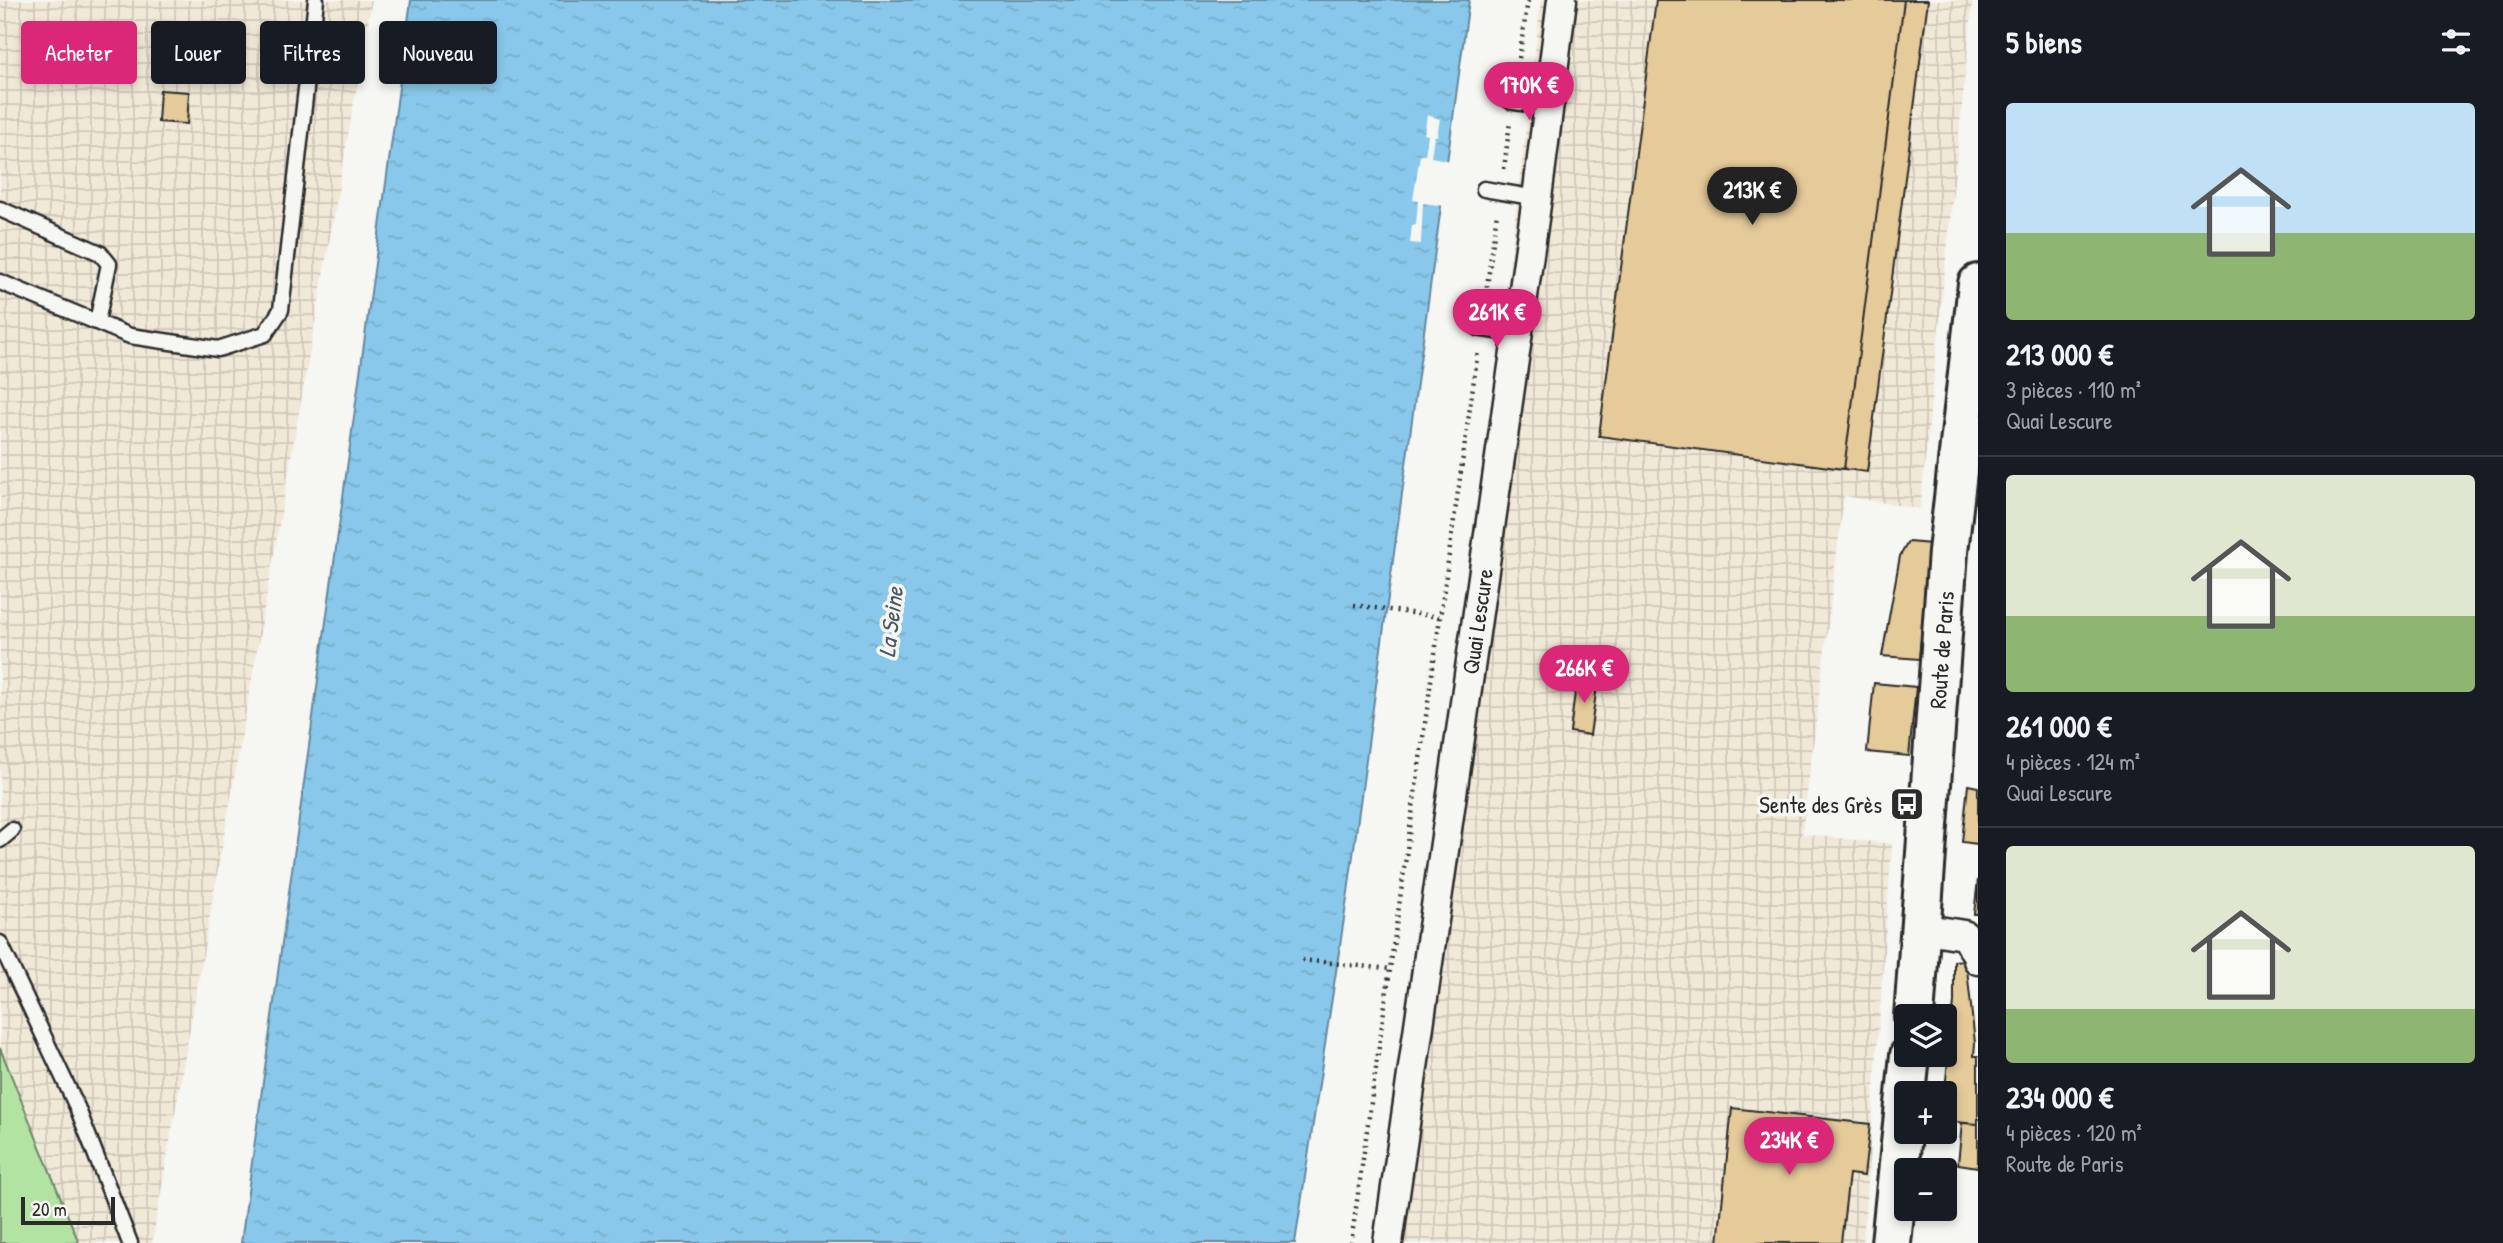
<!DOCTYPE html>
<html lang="fr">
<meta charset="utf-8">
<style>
body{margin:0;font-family:"Patrick Hand",sans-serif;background:#20242c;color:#f1f3f6;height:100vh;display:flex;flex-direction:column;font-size:26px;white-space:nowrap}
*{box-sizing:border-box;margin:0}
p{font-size:23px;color:#9ea1a6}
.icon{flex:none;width:38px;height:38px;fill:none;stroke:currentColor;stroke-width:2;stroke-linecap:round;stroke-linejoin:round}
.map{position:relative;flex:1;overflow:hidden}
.side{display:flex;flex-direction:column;background:#171b24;width:525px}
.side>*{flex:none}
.hud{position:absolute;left:21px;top:21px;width:665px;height:63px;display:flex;gap:14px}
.controls{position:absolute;left:1894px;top:1004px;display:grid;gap:14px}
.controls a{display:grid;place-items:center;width:63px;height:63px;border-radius:7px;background:#171b24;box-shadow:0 4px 10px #0003;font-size:35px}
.scale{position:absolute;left:21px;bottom:18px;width:94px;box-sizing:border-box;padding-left:7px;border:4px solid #2b2b2b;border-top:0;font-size:19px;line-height:24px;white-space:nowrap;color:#2b2b2b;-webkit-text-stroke:5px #f6f6f2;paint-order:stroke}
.price{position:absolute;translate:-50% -60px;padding:0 16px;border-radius:24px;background:#db2777;color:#fff;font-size:23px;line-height:46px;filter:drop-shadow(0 2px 4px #0008)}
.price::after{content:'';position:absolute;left:50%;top:42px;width:21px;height:16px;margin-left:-10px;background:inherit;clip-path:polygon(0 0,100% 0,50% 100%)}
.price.on{background:#222;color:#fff}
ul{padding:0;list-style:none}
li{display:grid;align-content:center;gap:14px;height:371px;padding:0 28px}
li+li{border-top:2px solid #363941}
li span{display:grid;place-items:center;height:217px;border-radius:7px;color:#555}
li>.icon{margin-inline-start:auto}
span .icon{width:126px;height:126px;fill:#fffc;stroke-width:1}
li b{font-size:30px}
h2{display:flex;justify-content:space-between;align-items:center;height:84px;padding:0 28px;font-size:30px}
.chip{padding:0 24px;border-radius:7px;background:#171b24;box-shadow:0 4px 10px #0003;font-size:24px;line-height:63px}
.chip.on{background:#db2777;color:#fff}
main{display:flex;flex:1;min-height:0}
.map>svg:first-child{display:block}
.industrial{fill:url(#industrial-grid)}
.green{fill:#b2e3a3;stroke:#6e8767;stroke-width:2}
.water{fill:url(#water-ripples);stroke:#63899e;stroke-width:2}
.pier{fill:#f6f6f2}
.building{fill:#e5ca9a;stroke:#2b2b2b;stroke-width:2}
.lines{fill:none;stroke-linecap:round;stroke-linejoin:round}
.service-casing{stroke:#2b2b2b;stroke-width:19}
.minor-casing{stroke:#2b2b2b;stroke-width:33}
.primary-casing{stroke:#2b2b2b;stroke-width:44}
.path{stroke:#2b2b2b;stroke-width:4.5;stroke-dasharray:2 5;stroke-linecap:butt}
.service{stroke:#f6f6f2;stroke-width:14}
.minor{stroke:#f6f6f2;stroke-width:28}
.primary{stroke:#f6f6f2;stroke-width:38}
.labels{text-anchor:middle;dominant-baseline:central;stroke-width:7;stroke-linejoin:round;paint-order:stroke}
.street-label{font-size:23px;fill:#2b2b2b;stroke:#f6f6f2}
.poi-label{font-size:23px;fill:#2b2b2b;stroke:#f6f6f2;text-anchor:end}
.water-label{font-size:24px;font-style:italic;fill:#475a64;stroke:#f6f6f2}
</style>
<main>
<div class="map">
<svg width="1978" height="1243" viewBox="0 0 1978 1243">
<defs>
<pattern id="industrial-grid" width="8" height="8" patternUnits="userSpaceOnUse" patternTransform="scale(1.75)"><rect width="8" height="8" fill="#f1e9d8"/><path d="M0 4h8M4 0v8" fill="none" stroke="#cfc8ba"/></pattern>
<pattern id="water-ripples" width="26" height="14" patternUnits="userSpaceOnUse" patternTransform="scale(1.75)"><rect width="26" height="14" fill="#89c8ea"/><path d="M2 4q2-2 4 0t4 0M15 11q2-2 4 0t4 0" fill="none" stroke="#76acc9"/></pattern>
</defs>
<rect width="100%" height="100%" fill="#f6f6f2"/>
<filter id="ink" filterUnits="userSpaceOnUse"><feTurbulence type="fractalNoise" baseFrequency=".0143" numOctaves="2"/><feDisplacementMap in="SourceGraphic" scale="14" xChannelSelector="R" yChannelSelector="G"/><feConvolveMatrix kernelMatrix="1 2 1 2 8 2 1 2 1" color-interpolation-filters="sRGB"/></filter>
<g filter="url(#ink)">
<!-- industrial -->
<path class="industrial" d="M0,0H372L152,1243H0Z
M1541,0H1973L1920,509L1844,496L1802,834L1892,844L1863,1243H1394Z"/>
<!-- green -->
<path class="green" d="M0,1048L79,1243H0Z"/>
<!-- water -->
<path class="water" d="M411,0H1469L1348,892L1295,1243H241Z"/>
<!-- pier -->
<path class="pier" d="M1427,115L1440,119L1437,136H1434L1431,157L1451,161L1445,206L1423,203L1421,244L1410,243L1412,225L1416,224L1418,201L1413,200L1420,155H1425L1428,135L1424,134Z"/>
<!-- building -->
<path class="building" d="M1656,0H1904L1844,469L1599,436Z
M1904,0H1928L1867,472L1844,469Z
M160,90L189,92L187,124L158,122Z
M1908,542L1931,544L1919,659L1882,656L1900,556Z
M1577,676L1598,679L1590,735L1570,732Z
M1874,683L1916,687L1909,756L1867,752Z
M1968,785L1978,787V844L1962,842Z
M1978,879V914H1974Z
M1966,960L1975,1043L1974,1056H1978V1124L1944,1121V1099L1954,1002V961Z
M1732,1108L1870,1124L1864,1176L1849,1174L1841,1243H1718Z
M1962,1123L1978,1124V1167L1958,1164Z"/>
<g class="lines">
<!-- service casing -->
<g class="service-casing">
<path id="service" d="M1484,189L1537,198
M0,209L100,253L109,264L97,322
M0,282L130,336L218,349L265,334L281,310L316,0
M0,840L12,830
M0,943L77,1107L130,1243"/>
</g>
<!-- minor casing -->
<g class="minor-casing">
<g id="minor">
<path d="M1514,95L1550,100"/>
<path d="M1482,322L1518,327"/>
<path d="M1920,928L1964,935L1977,954L1978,960"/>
<path id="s1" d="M1388,1243L1537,198L1562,0"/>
</g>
</g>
<!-- primary casing -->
<g class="primary-casing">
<g id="primary">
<path id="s2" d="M1914,1017L1948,552L1978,284"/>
<path d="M1891,1243L1910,1055"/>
</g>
</g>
<!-- path -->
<path class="path" d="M1518,65L1528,0
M1504,169L1510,122
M1486,294L1497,212
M1354,605L1439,617
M1302,960L1390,969
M1351,1243L1478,351"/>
<!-- service -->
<use href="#service" class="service"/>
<!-- minor -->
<use href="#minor" class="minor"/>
<!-- primary -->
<use href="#primary" class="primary"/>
</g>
</g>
<!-- icons -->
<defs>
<g id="bus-square" transform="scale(1.75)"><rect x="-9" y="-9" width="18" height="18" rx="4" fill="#2b2b2b" stroke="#f6f6f2"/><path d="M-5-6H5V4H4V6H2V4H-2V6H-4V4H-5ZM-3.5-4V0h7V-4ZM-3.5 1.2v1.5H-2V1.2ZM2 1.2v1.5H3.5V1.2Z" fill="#fff"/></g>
</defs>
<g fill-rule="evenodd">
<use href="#bus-square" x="1907" y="804"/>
</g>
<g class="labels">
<!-- street labels -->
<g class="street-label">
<text stroke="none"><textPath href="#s1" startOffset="628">Quai Lescure</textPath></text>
<text stroke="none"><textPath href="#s2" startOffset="368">Route de Paris</textPath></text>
</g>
<!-- poi labels -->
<g class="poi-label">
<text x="1882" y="804">Sente des Grès</text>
</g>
<!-- water labels -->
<g class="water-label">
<text transform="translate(890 622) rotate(-83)">La Seine</text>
</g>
</g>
</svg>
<div class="controls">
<a><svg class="icon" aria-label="layers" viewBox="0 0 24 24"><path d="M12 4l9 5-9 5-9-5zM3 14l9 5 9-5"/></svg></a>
<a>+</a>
<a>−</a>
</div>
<div class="scale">20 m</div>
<b class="price" style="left:1529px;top:122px">170K €</b>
<b class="price on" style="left:1752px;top:227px">213K €</b>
<b class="price" style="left:1497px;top:349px">261K €</b>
<b class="price" style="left:1584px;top:705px">266K €</b>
<b class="price" style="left:1789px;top:1177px">234K €</b>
<div class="hud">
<a class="chip on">Acheter</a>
<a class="chip">Louer</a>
<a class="chip">Filtres</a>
<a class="chip">Nouveau</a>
</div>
</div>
<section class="side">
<h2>5 biens<svg class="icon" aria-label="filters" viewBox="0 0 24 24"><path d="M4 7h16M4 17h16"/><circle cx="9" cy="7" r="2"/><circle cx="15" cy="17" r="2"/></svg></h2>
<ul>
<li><span style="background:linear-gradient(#bfe0f5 60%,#8fb573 0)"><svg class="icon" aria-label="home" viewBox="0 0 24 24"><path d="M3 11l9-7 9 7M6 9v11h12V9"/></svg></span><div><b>213 000 €</b><p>3 pièces · 110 m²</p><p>Quai Lescure</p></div></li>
<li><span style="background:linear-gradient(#dfe7d0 65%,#8fb573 0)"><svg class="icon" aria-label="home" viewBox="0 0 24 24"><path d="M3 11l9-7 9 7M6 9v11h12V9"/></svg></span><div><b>261 000 €</b><p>4 pièces · 124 m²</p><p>Quai Lescure</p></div></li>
<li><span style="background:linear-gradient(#dfe7d0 75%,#8fb573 0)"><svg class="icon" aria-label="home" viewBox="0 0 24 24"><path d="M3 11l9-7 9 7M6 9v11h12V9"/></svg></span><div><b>234 000 €</b><p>4 pièces · 120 m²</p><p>Route de Paris</p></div></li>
</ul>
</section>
</main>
